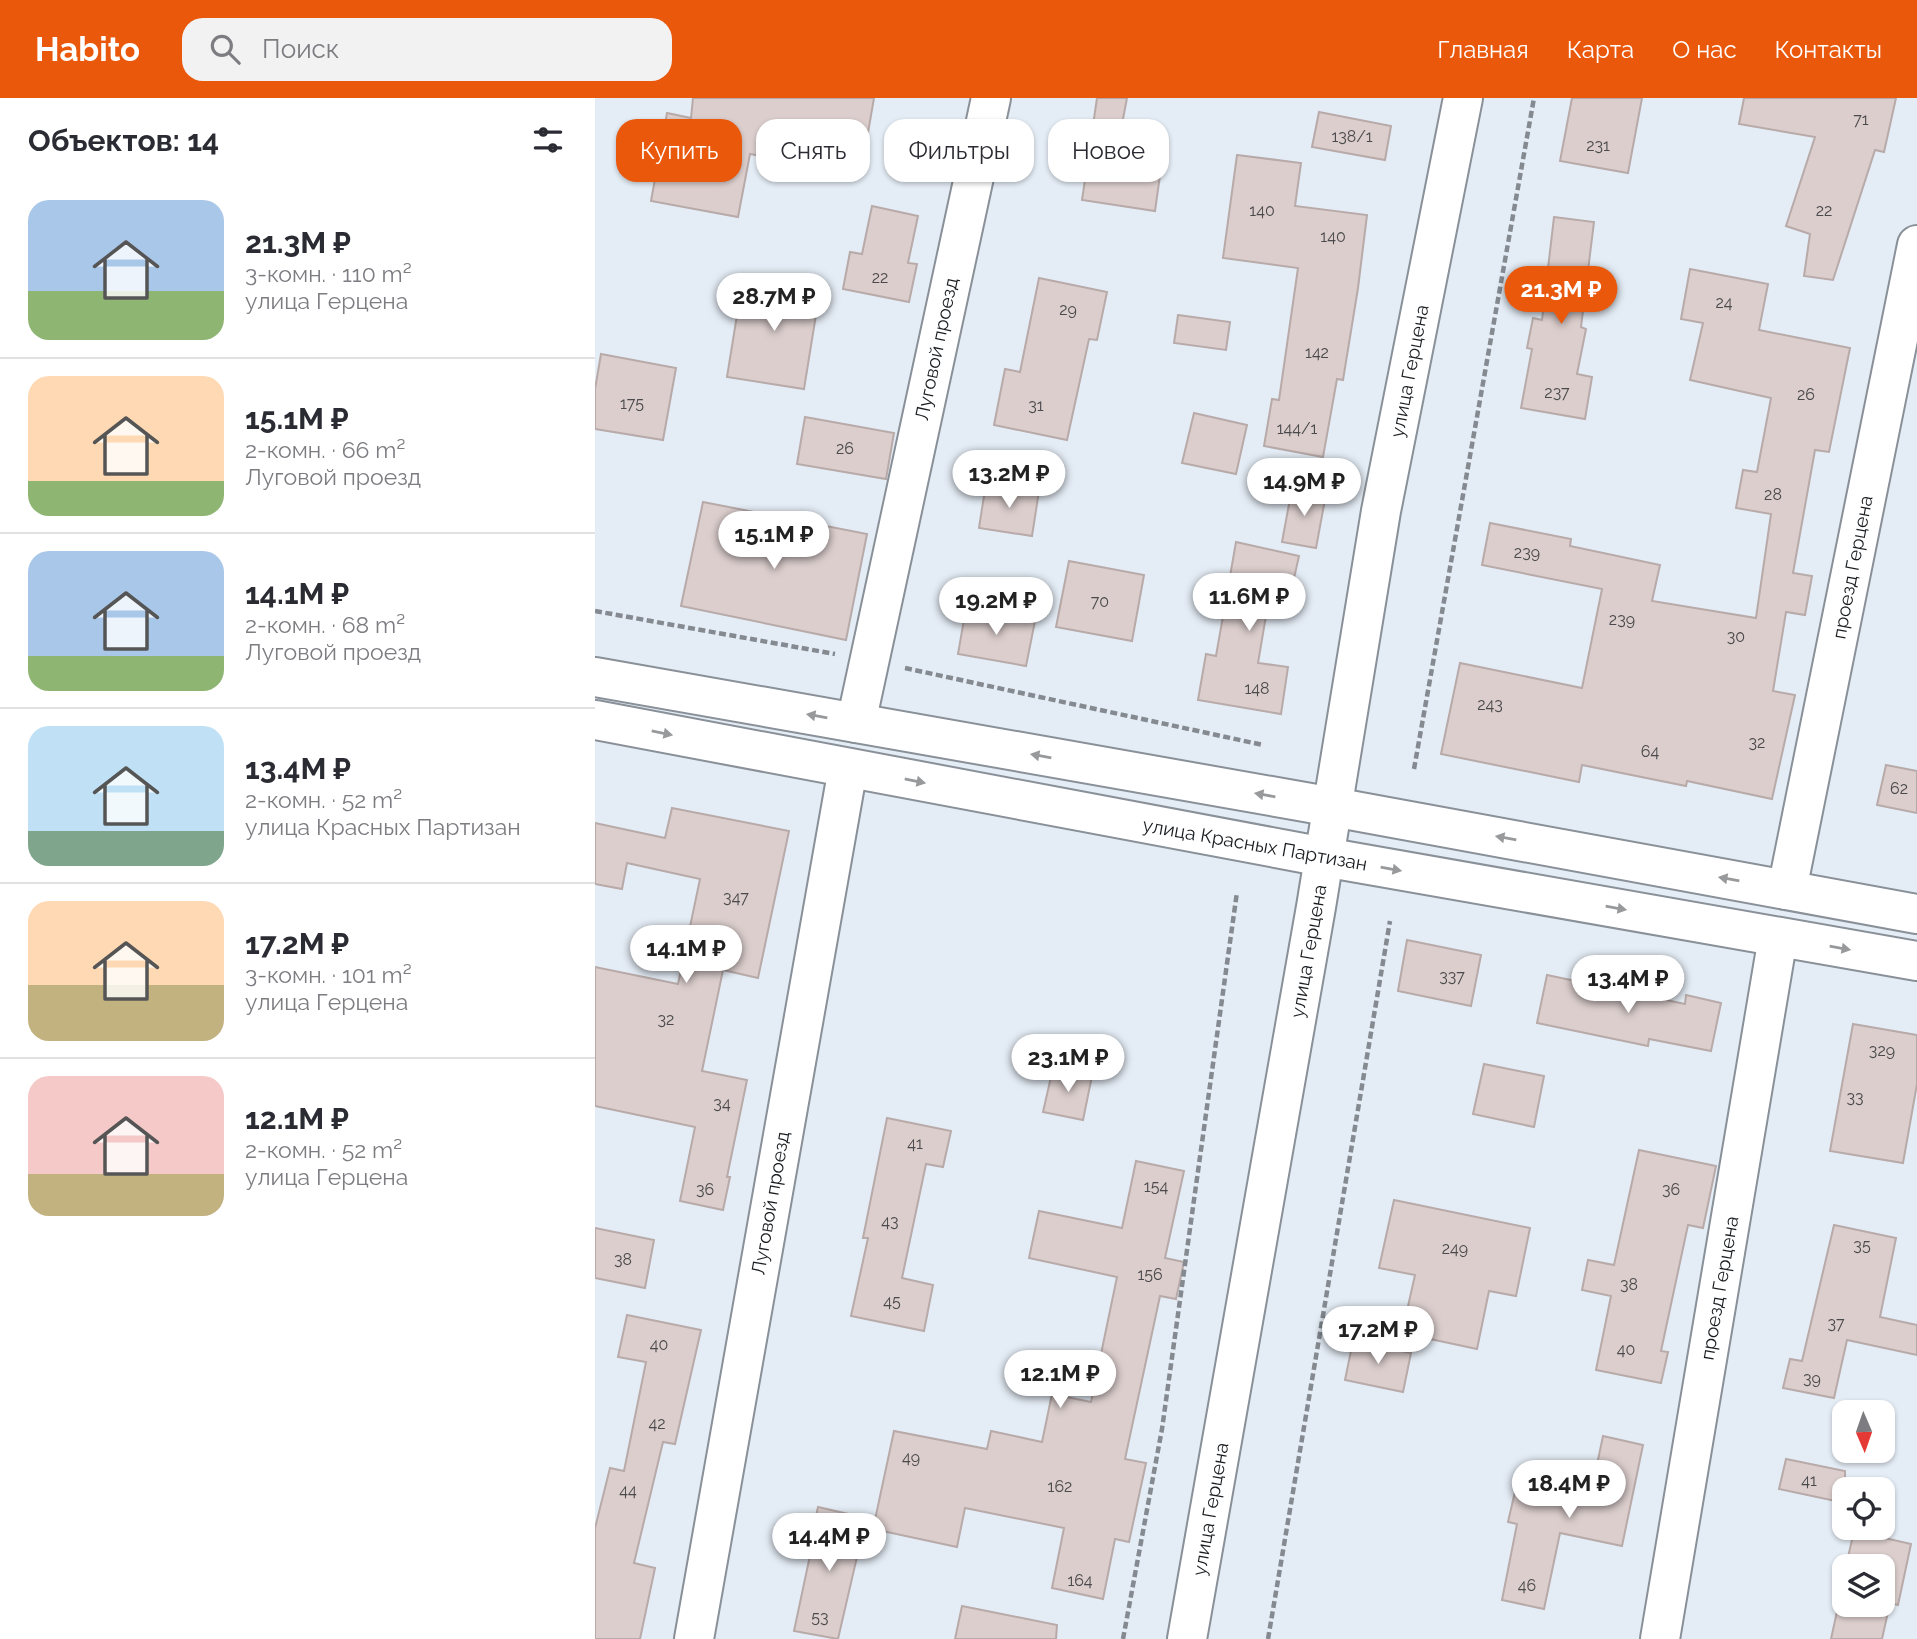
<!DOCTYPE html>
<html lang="ru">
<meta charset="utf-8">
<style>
body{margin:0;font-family:Raleway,sans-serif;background:#f2f2f3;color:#2b2b33;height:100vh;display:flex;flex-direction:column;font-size:26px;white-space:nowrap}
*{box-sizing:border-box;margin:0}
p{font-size:23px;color:#7c7c81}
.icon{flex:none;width:38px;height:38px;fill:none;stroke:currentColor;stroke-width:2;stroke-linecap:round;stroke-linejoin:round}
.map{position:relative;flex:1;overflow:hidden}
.sheet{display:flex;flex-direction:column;background:#fff;width:595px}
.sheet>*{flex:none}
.top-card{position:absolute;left:21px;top:21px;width:665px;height:63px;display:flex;gap:14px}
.needle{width:46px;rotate:178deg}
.fabs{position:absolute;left:1237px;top:1302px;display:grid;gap:14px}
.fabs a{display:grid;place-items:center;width:63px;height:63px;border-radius:14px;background:#fff;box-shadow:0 2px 5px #0004;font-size:35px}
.price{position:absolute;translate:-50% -60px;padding:0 16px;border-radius:24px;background:#fff;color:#222;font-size:23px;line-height:46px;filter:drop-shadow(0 2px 4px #0008)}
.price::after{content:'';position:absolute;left:50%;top:42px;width:21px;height:16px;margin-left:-10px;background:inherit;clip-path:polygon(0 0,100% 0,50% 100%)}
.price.on{background:#ea580c;color:#fff}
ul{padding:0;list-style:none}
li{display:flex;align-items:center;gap:21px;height:175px;padding:0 28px}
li+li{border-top:2px solid #e1e1e2}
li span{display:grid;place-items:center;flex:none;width:196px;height:140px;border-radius:21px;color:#555}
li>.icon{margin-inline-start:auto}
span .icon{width:84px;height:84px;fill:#fffc;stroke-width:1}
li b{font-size:30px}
h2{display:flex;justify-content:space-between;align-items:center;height:84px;padding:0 28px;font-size:30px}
.pill{padding:0 24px;border-radius:21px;background:#fff;box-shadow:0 2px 5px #0004;font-size:24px;line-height:63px}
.pill.on{background:#ea580c;color:#fff}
header{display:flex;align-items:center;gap:42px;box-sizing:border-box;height:98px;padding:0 35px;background:#ea580c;color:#fff}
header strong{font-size:33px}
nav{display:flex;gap:38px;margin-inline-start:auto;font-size:24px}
.search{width:490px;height:63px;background:#f2f2f3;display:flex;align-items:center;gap:18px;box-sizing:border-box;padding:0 24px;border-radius:21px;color:#7c7c81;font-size:26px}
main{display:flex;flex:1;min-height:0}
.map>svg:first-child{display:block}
.building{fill:#dbcecd;stroke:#b7aaa9;stroke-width:2}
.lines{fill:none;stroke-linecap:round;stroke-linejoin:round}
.street-casing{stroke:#899098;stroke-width:42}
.secondary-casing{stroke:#899098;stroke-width:42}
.highway-casing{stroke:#899098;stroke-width:42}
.path{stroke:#848a90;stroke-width:4.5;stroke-dasharray:7 3.5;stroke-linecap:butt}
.street{stroke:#fff;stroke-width:38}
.secondary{stroke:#fff;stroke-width:38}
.highway{stroke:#fff;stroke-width:38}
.oneway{fill:#98999b}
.labels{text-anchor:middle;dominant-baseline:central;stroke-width:5;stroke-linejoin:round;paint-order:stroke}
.number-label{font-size:16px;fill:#4a494b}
.street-label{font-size:19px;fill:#1a1d20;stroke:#fff}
</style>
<header>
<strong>Habito</strong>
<div class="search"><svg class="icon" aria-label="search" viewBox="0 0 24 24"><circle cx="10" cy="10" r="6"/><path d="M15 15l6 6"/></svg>Поиск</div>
<nav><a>Главная</a><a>Карта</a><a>О нас</a><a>Контакты</a></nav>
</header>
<main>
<section class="sheet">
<h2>Объектов: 14<svg class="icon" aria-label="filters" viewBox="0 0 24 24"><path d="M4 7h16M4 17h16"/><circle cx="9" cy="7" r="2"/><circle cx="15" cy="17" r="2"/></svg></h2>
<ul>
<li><span style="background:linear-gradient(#a9c7e8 65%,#8fb573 0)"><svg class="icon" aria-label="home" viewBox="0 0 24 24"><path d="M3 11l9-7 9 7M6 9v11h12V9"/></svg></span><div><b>21.3M ₽</b><p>3-комн. · 110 m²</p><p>улица Герцена</p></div></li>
<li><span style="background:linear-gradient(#ffd9b3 75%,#8fb573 0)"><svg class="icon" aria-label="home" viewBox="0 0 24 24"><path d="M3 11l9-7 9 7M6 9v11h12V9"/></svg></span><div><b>15.1M ₽</b><p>2-комн. · 66 m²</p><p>Луговой проезд</p></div></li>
<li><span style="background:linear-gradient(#a9c7e8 75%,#8fb573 0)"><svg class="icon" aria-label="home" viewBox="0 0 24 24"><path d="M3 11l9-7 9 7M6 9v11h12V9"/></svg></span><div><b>14.1M ₽</b><p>2-комн. · 68 m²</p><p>Луговой проезд</p></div></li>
<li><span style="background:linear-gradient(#bfe0f5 75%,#7fa58c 0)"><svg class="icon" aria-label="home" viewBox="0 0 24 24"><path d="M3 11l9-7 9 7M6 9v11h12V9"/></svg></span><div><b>13.4M ₽</b><p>2-комн. · 52 m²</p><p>улица Красных Партизан</p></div></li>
<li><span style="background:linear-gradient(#ffd9b3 60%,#c2b280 0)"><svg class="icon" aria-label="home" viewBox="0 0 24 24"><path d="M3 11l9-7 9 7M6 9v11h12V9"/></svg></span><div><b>17.2M ₽</b><p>3-комн. · 101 m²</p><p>улица Герцена</p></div></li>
<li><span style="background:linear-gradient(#f6c9c9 70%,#c2b280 0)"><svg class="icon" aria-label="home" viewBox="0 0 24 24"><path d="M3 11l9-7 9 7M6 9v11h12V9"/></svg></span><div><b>12.1M ₽</b><p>2-комн. · 52 m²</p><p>улица Герцена</p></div></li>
</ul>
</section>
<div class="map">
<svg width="1322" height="1541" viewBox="0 0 1322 1541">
<rect width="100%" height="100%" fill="#e4ecf5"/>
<!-- building -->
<path class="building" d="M98,0H279L266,75L155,56L143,119L56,103L72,15L96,20Z
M502,0H532L524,42L569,49L560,113L487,102Z
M977,0H1047L1033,75L965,63Z
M1149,0H1301L1289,54L1280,52L1238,182L1209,178L1215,136L1191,128L1220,39L1144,26Z
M724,14L796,28L790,62L717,49Z
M642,57L706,65L700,108L772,117L763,190L748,282L742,281L728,359L669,348L677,301L684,302L703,170L628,160Z
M277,108L323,118L313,165L322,166L314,204L248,191L255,154L267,156Z
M959,119L999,124L986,229L991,231L982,276L997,279L990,321L926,310L937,251L932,250L938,220L947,222Z
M1095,171L1173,186L1164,232L1255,250L1234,354L1220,352L1198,475L1217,478L1210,517L1191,514L1178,593L1200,597L1177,701L1092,683L1091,688L987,667L984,684L846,656L865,565L987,590L1007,491L887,467L895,425L976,441L975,448L1065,467L1057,503L1161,520L1176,416L1141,410L1148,372L1162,374L1176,300L1095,282L1108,225L1086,221Z
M148,180L225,192L209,291L132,279Z
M444,180L512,194L502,242L494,241L472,342L399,327L410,271L425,274Z
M583,217L635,224L631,252L579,245Z
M6,256L81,270L68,342L0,331V291Z
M599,315L652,327L641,376L587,365Z
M210,319L299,335L291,381L202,366Z
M391,385L444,393L437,438L384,430Z
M697,390L731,396L721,450L687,444Z
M108,404L272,436L251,542L86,508Z
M641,444L704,458L695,498L675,494L663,565L693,569L686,616L603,602L611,556L621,558Z
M474,463L549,477L537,543L461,529Z
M371,510L440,523L431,568L363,556Z
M1291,667L1322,673V715L1282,707Z
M77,710L194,733L163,880L128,872L107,973L152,982L132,1079H135L128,1112L85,1103L100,1029L0,1008V869L83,886L105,781L32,765L27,791L0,786V725L70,740Z
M812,842L886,857L876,908L803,893Z
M952,877L1090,906L1091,897L1126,905L1116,953L1054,941L1053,948L942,925Z
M1258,926L1322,937V986L1308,1065L1235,1053Z
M889,966L949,978L939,1029L878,1016Z
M458,970L497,978L488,1022L448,1014Z
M292,1020L356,1033L348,1069L331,1066L307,1180L338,1187L329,1233L256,1218L273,1140H268Z
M1044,1052L1121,1068L1108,1130L1093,1127L1066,1253L1073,1254L1066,1285L1001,1272L1016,1198L987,1192L993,1162L1019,1167Z
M541,1063L589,1073L570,1160L589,1164L581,1201L565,1198L530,1361L551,1365L534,1444L520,1441L508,1501L457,1490L469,1430L370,1410L362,1449L278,1431L299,1333L392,1351L396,1333L447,1344L457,1296L496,1304L522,1179L434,1160L444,1113L527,1130Z
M799,1102L935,1130L921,1198L894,1193L882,1251L807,1235L820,1177L784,1170Z
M1239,1127L1301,1140L1285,1219L1322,1227V1257L1252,1242L1239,1300L1188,1290L1195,1261L1207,1263Z
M0,1130L59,1142L50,1190L0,1180Z
M32,1217L106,1232L80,1346L68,1344L39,1465L60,1470L45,1541H0V1430L15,1370L29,1373L51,1264L23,1259Z
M758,1243L816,1255L808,1294L750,1282Z
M1008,1338L1048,1347L1027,1448L965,1435L949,1511L907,1502L922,1426L913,1424L922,1385L995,1400Z
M1191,1361L1250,1373V1405L1184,1391Z
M223,1409L271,1420L243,1541L199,1533L217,1448L215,1447Z
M1259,1433L1316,1446L1303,1507L1295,1505L1287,1541H1236L1250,1477V1507H1288V1468H1251Z
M367,1508L462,1527L461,1541H360Z"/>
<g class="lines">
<!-- street casing -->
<g class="street-casing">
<path id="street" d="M261,625L396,0
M1192,792L1322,147
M99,1541L253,670
M1065,1541L1183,839"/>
</g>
<!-- secondary casing -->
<g class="secondary-casing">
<path id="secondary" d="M592,1541L721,809L786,413L868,0"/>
</g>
<!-- highway casing -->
<g class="highway-casing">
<path id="highway" d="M0,579L738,709L1322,816
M0,622L729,759L1322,863"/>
</g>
<!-- path -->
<path class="path" d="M0,513L240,556
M310,570L668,647
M819,671L939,0
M528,1541L567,1331L642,794
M673,1541L795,823"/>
<!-- street -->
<use href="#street" class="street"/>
<!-- secondary -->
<use href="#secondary" class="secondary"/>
<!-- highway -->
<use href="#highway" class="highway"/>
</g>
<!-- one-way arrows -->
<defs><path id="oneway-solid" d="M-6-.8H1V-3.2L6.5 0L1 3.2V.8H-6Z" transform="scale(1.75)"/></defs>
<g class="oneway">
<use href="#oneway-solid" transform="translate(222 618) rotate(-170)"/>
<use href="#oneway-solid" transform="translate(67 635) rotate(11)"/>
<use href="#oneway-solid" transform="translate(446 658) rotate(-170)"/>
<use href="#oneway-solid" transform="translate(320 683) rotate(11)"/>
<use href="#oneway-solid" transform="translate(670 697) rotate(-170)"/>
<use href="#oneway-solid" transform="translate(911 740) rotate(-170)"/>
<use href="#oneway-solid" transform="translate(796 771) rotate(10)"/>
<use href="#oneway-solid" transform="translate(1134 781) rotate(-170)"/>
<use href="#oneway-solid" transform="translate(1021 810) rotate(10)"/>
<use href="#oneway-solid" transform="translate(1245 850) rotate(10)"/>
</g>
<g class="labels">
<!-- number labels -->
<g class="number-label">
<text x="1266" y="21">71</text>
<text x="757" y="38">138/1</text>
<text x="1003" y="47">231</text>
<text x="667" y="112">140</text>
<text x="1229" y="112">22</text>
<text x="738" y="138">140</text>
<text x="285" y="179">22</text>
<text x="1129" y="204">24</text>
<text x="473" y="211">29</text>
<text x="722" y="254">142</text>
<text x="962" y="294">237</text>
<text x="1211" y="296">26</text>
<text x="37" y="305">175</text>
<text x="441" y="307">31</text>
<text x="702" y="330">144/1</text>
<text x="250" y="350">26</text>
<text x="1178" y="396">28</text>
<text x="932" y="454">239</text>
<text x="505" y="503">70</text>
<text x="1027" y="521">239</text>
<text x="1141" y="538">30</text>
<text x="662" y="590">148</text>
<text x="895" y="606">243</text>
<text x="1162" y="644">32</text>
<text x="1055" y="653">64</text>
<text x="1304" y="690">62</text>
<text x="141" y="799">347</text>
<text x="857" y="878">337</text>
<text x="71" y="921">32</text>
<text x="1287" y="952">329</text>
<text x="1260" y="999">33</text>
<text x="127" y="1005">34</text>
<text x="320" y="1045">41</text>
<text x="561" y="1088">154</text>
<text x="110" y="1091">36</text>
<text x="1076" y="1091">36</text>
<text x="295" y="1123">43</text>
<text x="1267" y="1147">35</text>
<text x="860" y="1150">249</text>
<text x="28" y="1161">38</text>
<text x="555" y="1176">156</text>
<text x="1034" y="1186">38</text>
<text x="297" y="1203">45</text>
<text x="1241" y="1225">37</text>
<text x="64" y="1246">40</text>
<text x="1031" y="1251">40</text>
<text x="1217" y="1280">39</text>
<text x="62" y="1325">42</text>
<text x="316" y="1359">49</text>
<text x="1214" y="1382">41</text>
<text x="465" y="1388">162</text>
<text x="33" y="1392">44</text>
<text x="485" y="1482">164</text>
<text x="932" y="1487">46</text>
<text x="225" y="1519">53</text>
</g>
<!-- street labels -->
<g class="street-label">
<text transform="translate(341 251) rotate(-78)">Луговой проезд</text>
<text transform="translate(814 273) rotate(-79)">улица Герцена</text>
<text transform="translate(1257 469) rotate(-79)">проезд Герцена</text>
<text transform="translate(660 746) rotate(10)">улица Красных Партизан</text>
<text transform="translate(713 853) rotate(-80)">улица Герцена</text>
<text transform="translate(175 1105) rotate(-80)">Луговой проезд</text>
<text transform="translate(1124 1190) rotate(-80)">проезд Герцена</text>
<text transform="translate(615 1411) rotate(-80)">улица Герцена</text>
</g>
</g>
</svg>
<div class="fabs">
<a><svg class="needle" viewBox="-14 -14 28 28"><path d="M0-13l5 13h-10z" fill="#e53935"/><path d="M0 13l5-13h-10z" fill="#7c7c81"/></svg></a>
<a><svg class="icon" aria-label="locate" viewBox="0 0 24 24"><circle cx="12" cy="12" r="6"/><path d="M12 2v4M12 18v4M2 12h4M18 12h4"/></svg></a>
<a><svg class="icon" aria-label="layers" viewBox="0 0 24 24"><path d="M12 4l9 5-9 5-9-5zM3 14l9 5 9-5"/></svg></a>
</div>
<b class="price on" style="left:966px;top:228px">21.3M ₽</b>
<b class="price" style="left:179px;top:235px">28.7M ₽</b>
<b class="price" style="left:414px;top:412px">13.2M ₽</b>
<b class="price" style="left:709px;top:420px">14.9M ₽</b>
<b class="price" style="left:179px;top:473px">15.1M ₽</b>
<b class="price" style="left:654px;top:535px">11.6M ₽</b>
<b class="price" style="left:401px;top:539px">19.2M ₽</b>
<b class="price" style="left:91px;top:887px">14.1M ₽</b>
<b class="price" style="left:1033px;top:917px">13.4M ₽</b>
<b class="price" style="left:473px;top:996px">23.1M ₽</b>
<b class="price" style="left:783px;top:1268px">17.2M ₽</b>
<b class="price" style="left:465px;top:1312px">12.1M ₽</b>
<b class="price" style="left:974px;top:1422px">18.4M ₽</b>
<b class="price" style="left:234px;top:1475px">14.4M ₽</b>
<div class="top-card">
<a class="pill on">Купить</a>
<a class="pill">Снять</a>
<a class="pill">Фильтры</a>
<a class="pill">Новое</a>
</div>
</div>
</main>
